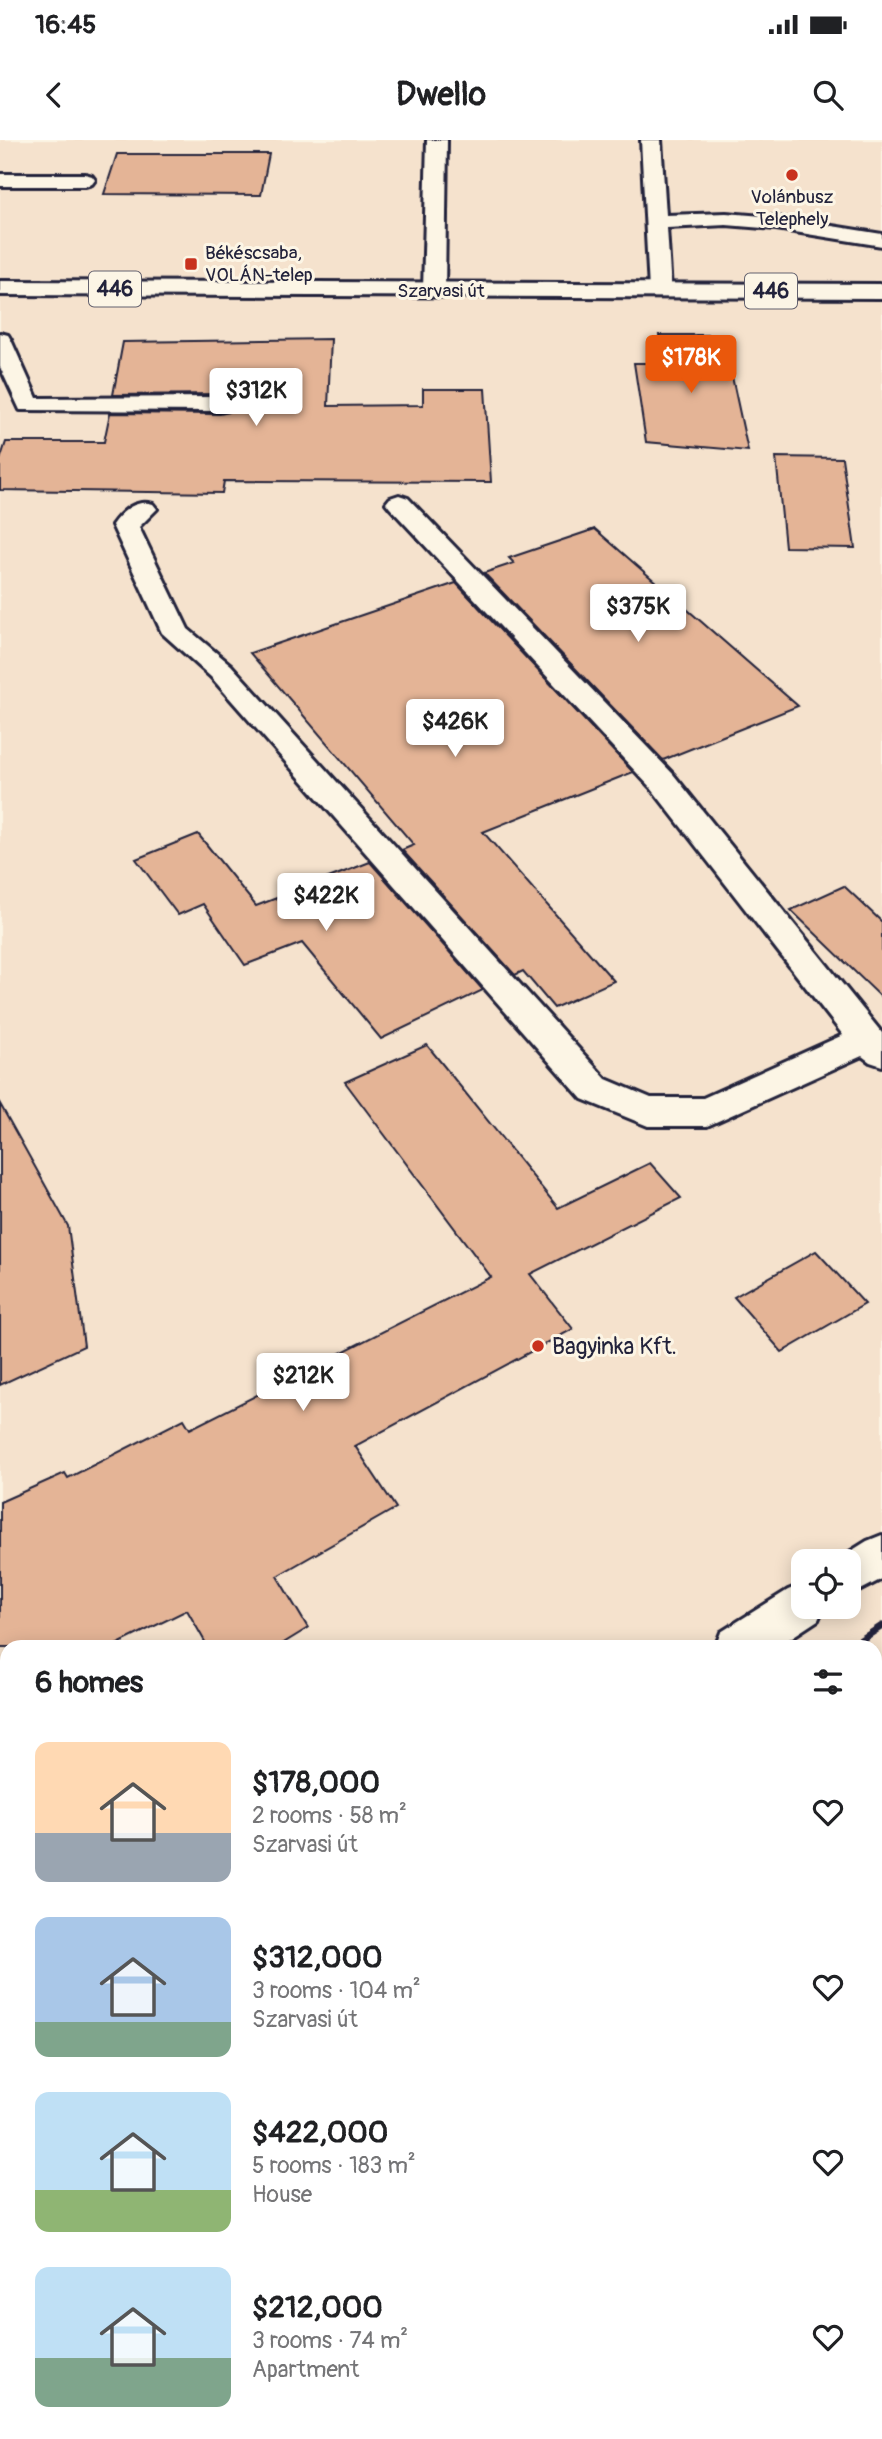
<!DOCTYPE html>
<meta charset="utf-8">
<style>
body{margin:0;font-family:Pangolin,sans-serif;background:#f6f6f6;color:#202124;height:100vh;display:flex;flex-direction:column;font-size:26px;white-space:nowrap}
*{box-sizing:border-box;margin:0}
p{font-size:23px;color:#757577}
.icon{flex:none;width:38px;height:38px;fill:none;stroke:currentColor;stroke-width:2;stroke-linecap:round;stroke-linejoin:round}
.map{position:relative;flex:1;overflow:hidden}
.side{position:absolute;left:0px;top:1500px;width:882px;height:800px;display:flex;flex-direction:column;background:#fff;border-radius:21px 21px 0 0;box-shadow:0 4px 18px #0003}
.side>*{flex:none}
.controls{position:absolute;left:791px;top:1409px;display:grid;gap:14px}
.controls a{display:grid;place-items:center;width:70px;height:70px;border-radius:14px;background:#fff;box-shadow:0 4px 18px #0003;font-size:35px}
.price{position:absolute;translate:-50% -60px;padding:0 16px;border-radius:7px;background:#fff;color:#222;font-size:23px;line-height:46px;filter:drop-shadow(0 2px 4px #0008)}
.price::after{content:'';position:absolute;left:50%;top:42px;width:21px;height:16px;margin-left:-10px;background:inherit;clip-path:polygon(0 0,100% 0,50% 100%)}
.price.current{background:#ea580c;color:#fff}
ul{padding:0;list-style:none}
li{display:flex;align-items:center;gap:21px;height:175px;padding:0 35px}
li span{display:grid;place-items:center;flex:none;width:196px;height:140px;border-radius:14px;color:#555}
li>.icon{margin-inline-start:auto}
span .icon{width:84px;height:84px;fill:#fffc;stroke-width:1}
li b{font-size:30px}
h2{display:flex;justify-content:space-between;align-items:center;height:84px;padding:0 35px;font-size:30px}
.status{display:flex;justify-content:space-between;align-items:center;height:49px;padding:0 35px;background:#fff;direction:ltr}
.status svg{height:19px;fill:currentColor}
header{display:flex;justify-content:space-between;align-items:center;height:91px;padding:0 35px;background:#fff;font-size:32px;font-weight:700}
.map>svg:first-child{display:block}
.built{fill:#f5e2cd;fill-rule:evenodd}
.green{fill:#a9f0bd;stroke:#66897c;stroke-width:2}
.building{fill:#e4b496;stroke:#22223b;stroke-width:2}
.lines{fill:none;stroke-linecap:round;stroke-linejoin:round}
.minor-casing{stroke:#22223b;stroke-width:6}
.major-casing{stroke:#22223b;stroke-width:6}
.minor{fill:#fcf5e5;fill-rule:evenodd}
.major{fill:#fcf5e5;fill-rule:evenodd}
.rail{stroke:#22223b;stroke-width:7}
.poi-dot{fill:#c8321e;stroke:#fcf5e5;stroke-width:2.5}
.labels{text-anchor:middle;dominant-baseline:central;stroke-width:6;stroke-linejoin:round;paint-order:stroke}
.far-poi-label{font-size:19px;fill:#22223b;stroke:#fcf5e5}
.far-street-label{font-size:19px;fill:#22223b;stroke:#fcf5e5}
.shield{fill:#fcf5e5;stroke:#63616e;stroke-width:2}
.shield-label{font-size:21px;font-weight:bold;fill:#22223b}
.poi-label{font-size:23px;fill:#22223b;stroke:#fcf5e5;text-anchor:start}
</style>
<div class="status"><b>16:45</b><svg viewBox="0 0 49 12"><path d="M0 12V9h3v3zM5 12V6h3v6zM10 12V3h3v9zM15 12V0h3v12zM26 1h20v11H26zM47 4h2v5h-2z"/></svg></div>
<header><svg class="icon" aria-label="back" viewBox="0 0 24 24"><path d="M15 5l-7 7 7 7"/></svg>Dwello<svg class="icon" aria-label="search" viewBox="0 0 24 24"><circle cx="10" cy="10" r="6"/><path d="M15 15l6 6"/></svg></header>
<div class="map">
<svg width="882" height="2299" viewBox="0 0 882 2299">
<rect width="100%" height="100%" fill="#fcf5e5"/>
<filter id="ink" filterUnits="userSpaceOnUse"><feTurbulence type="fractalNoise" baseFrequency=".0143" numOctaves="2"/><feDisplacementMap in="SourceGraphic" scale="14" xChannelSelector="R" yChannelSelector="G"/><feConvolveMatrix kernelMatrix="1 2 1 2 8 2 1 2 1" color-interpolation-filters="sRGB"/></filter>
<g filter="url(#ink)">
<!-- built -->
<path class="built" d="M0,0H882V2299H241L239,2293L875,2292V1507H7V2111L0,2114ZM803,1421H849V1466H803Z
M7,2163V2292L61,2293L54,2299H0V2169Z"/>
<!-- green -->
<path class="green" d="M61,2293L239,2292L241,2299H54Z"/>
<!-- building -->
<path class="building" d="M117,14H269L261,55L104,54Z
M659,195H723L748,311L646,302L634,223H664Z
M331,199L328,266L423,265V249H485L491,342L224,341L222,353L0,350V320L6,302H104L110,273L220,274L229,272L234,266L230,257L220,254L113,255L123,202Z
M776,317L842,318L855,408L785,407Z
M595,389L798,566L663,620L484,433L514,423L509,418Z
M456,443L633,632L483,692L614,841L554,868L523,831L515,835L402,710L414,705L250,513Z
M198,694L256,766L370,722L483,850L381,899L302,803L245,825L203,764L178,775L136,719Z
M844,746L882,782V858L791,770Z
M427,905L558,1068L650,1023L681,1058L530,1134L573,1189L355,1306L396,1368L277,1436L308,1488L277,1507H208L187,1470L112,1507H0V1362L65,1333L68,1338L184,1279L190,1289L491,1137L345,942Z
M0,964L68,1086L84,1206L0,1245Z
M816,1111L865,1164L782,1212L734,1157Z"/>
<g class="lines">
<!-- minor casing -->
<g class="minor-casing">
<path id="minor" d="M427,0H447L445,151L442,156H426L423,151Z
M641,0H661L666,75L726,73L776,77L882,94V106L776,89L726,85L667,88L671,150L668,155H652L649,150Z
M0,34H85L92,36L95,40L92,44L85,46H0Z
M0,193L8,195L11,200L37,258L220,257L228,259L232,264L228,269L220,271L20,270L0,227Z
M399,355L408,358L673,634L882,893V926L870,922L862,916L707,986H648L582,959L211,537L162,493L112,385C122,371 136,359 153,364L157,369L139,387L188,489L231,525L606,939L651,958H703L843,895L651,648L390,368L386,363L390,358Z
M882,1395V1439L849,1456V1421H835L867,1401Z
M803,1444V1466H824L818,1480L777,1507H715L721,1492L788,1450Z
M0,1873L7,1876V1973L0,1976Z"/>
</g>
<!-- major casing -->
<g class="major-casing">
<path id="major" d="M0,141L882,144V158L0,155Z"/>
</g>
<!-- minor -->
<use href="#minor" class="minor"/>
<!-- major -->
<use href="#major" class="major"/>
<!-- rail -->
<path class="rail" d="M850,1507L882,1486
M875,1586L882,1581
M0,2289L7,2283"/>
</g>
</g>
<!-- markers -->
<g class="poi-dot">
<circle cx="792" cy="35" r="7"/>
<rect x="184" y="117" width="14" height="14" rx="3.5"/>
<circle cx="538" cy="1206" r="7"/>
</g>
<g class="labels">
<!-- far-poi labels -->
<g class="far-poi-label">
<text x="792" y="57">Volánbusz<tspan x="792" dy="22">Telephely</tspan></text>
<text x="205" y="113" text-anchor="start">Békéscsaba,<tspan x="205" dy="22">VOLÁN-telep</tspan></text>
</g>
<!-- far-street labels -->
<g class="far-street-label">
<text x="441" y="151">Szarvasi út</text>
</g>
<!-- shield labels -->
<g class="shield">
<rect x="89" y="131.5" width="52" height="35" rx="5"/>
<rect x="745" y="133.5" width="52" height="35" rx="5"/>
</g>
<g class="shield-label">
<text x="115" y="149">446</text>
<text x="771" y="151">446</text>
</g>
<!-- poi labels -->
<g class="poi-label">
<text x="552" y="1206">Bagyinka Kft.</text>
</g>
</g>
</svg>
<div class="controls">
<a><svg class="icon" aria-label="locate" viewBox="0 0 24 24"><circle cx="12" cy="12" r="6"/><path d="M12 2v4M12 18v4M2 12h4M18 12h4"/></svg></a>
</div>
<b class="price current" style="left:691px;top:255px">$178K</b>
<b class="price" style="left:256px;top:288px">$312K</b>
<b class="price" style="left:638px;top:504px">$375K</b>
<b class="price" style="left:455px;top:619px">$426K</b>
<b class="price" style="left:326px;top:793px">$422K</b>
<b class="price" style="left:303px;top:1273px">$212K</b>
<section class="side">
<h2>6 homes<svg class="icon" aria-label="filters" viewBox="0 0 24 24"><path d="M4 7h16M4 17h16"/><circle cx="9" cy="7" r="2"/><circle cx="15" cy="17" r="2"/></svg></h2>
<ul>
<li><span style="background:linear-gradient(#ffd9b3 65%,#9aa5b1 0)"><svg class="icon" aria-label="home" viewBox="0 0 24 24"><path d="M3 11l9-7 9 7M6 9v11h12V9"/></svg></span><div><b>$178,000</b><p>2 rooms · 58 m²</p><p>Szarvasi út</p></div><svg class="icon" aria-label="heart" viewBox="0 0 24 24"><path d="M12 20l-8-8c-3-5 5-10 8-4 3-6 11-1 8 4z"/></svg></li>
<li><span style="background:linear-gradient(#a9c7e8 75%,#7fa58c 0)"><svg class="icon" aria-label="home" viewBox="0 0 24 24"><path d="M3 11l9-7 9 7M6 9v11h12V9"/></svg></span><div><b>$312,000</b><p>3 rooms · 104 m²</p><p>Szarvasi út</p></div><svg class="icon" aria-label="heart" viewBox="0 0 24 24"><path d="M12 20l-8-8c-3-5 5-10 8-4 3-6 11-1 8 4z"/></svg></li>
<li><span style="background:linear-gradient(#bfe0f5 70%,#8fb573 0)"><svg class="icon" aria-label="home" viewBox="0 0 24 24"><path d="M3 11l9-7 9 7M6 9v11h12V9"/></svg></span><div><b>$422,000</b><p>5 rooms · 183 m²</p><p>House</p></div><svg class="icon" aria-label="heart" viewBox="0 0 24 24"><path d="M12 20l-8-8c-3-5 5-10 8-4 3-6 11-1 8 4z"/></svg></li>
<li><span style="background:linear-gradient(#bfe0f5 65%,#7fa58c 0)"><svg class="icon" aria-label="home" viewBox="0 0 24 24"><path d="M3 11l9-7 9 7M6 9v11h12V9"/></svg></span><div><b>$212,000</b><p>3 rooms · 74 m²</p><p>Apartment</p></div><svg class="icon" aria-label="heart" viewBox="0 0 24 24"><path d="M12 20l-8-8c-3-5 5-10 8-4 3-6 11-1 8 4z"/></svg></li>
</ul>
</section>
</div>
